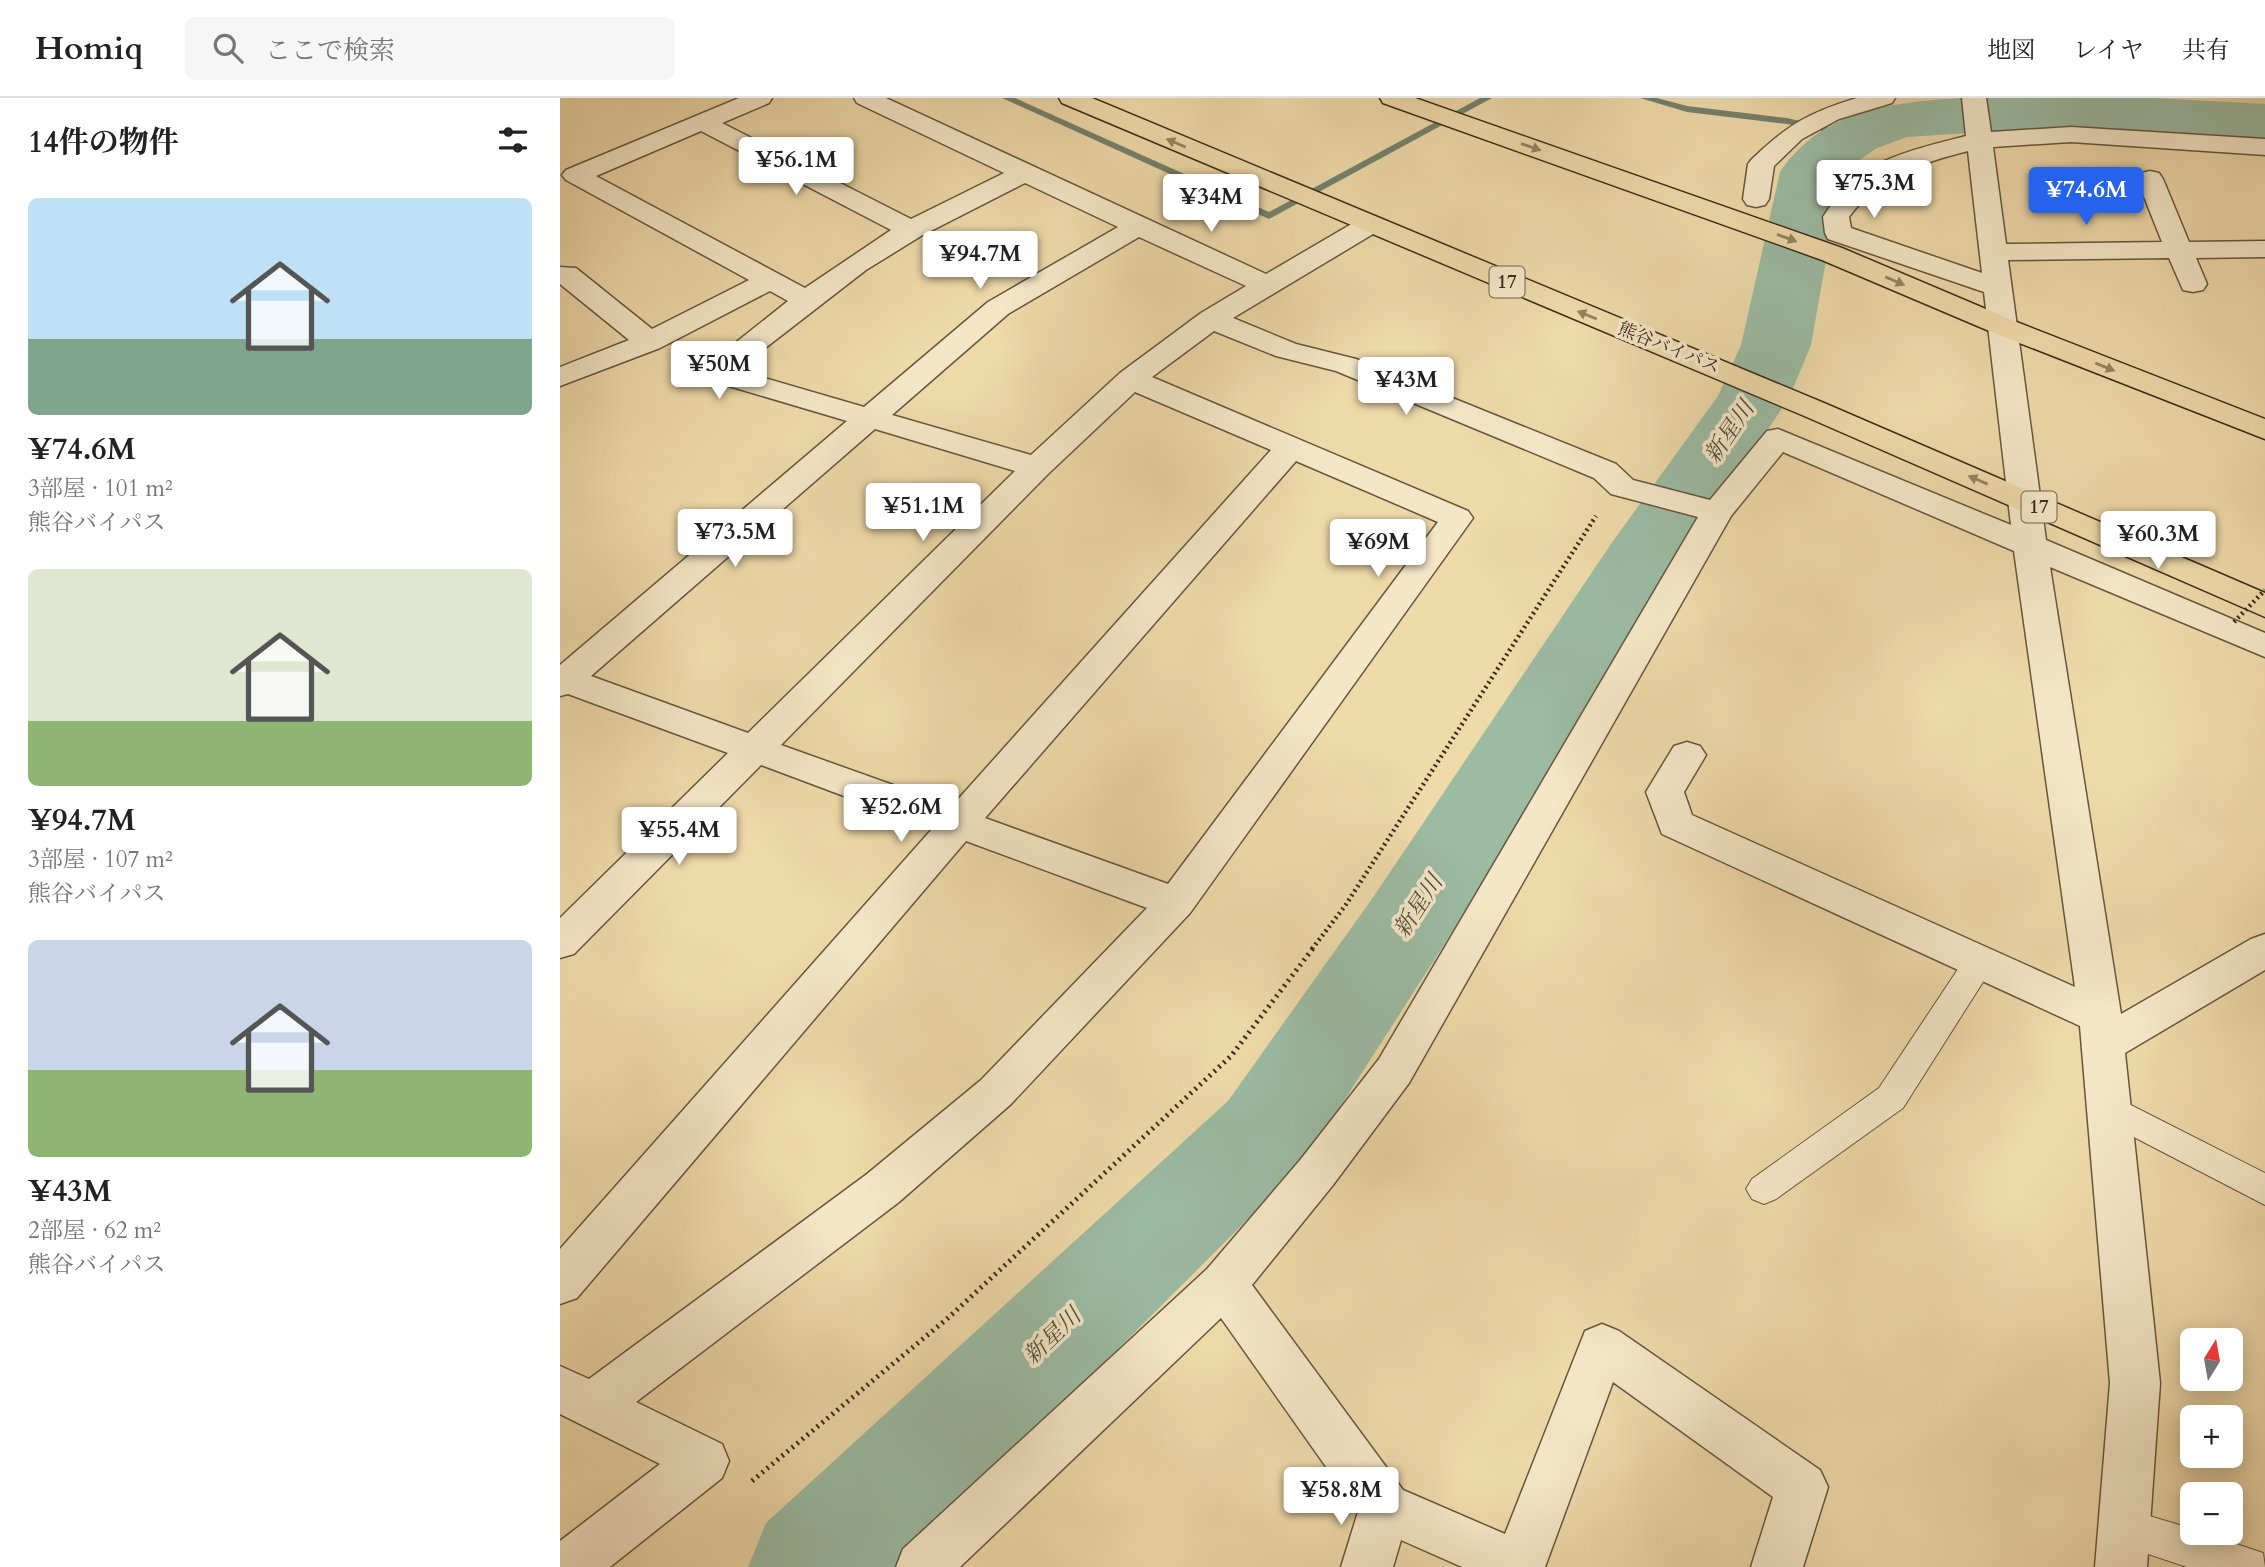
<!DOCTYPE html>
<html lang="ja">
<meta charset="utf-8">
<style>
body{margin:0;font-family:Cardo,"Noto Serif JP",serif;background:#f6f6f6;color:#222;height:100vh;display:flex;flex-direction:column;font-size:26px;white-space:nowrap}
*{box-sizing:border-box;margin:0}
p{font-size:23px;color:#767676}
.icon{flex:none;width:38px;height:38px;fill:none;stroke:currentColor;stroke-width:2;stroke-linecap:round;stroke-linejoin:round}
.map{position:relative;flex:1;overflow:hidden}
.drawer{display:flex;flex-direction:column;background:#fff;width:560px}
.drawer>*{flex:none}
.needle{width:46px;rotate:11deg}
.controls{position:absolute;left:1620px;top:1230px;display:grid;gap:14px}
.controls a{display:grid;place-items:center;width:63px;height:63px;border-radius:10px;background:#fff;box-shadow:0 4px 18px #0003;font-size:35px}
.price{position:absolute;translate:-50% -60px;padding:0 16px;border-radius:7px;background:#fff;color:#222;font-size:23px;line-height:46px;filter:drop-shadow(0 2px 4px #0008)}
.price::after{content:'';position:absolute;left:50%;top:42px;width:21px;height:16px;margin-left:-10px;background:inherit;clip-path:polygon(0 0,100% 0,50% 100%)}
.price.selected{background:#2563eb;color:#fff}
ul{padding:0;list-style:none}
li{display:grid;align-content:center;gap:14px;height:371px;padding:0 28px}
li span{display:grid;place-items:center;height:217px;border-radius:10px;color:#555}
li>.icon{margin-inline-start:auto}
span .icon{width:126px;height:126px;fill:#fffc;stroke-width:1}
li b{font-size:30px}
h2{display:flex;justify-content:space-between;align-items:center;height:84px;padding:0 28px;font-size:30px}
header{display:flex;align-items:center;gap:42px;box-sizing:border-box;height:98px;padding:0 35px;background:#fff;border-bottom:2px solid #e0e0e0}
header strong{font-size:33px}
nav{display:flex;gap:38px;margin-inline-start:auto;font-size:24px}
.search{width:490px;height:63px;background:#f6f6f6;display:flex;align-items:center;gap:18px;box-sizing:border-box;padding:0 24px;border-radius:10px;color:#767676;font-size:26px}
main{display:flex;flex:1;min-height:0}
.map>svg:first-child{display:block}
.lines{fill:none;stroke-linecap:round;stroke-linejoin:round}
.stream{fill:#74816c;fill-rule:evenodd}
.river{fill:#9bbba3;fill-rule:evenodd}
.service-casing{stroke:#67563d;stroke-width:2}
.minor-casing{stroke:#67563d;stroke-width:3}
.trunk-casing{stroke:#3a2b19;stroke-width:3}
.path-far1{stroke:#3a2b19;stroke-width:4.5;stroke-dasharray:2 3.5;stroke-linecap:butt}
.path{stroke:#3a2b19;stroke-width:5;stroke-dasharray:2 4.5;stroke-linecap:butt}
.service{fill:#f4e6c7;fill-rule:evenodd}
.minor{fill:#f4e6c7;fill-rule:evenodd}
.trunk{fill:#eed9a9;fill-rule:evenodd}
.path-bridge{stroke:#3a2b19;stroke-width:4.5;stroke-dasharray:2 3.5;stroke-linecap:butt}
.oneway{fill:#948261}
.labels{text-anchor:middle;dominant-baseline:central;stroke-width:7;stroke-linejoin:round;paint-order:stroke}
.far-street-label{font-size:18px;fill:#3a2b19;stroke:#f4e6c7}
.shield{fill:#f4e6c7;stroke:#72634d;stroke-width:2}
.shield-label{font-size:19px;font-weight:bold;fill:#3a2b19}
.water-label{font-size:23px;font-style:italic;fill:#524f3c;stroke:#f4e6c7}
</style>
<header>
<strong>Homiq</strong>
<div class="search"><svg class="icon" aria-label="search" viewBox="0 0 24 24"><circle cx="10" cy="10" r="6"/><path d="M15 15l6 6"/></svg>ここで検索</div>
<nav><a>地図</a><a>レイヤ</a><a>共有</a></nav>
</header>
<main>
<section class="drawer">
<h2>14件の物件<svg class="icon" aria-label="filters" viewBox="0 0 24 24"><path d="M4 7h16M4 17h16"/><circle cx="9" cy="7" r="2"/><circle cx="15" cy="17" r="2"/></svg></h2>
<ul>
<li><span style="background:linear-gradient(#bfe0f5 65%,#7fa58c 0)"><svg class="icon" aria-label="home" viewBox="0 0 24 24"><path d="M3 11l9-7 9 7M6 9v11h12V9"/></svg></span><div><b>¥74.6M</b><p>3部屋 · 101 m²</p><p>熊谷バイパス</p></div></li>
<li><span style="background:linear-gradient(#dfe7d0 70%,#8fb573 0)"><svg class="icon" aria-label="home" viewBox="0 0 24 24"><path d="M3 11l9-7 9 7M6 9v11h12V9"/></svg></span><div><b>¥94.7M</b><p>3部屋 · 107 m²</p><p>熊谷バイパス</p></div></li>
<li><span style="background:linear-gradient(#c9d6e8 60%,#8fb573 0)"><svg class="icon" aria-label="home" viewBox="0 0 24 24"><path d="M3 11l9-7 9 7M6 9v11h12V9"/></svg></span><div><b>¥43M</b><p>2部屋 · 62 m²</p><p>熊谷バイパス</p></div></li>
</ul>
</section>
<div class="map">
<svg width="1705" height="1469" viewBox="0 0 1705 1469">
<rect width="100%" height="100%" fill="#eed9a9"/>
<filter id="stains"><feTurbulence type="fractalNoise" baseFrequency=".00286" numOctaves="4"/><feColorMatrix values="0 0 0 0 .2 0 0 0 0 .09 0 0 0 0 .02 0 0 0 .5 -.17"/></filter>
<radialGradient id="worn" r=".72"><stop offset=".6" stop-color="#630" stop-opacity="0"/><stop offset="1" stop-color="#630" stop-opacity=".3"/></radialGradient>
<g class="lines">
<!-- stream -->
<path class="stream" d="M442,0H455L709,114L920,0H932L709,121Z
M1080,0H1097L1127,8L1227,20L1301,37L1296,40L1227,26L1127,14Z"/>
<!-- river -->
<path class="river" d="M1400,0H1594L1705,6V42L1487,30L1347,39L1317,50L1292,67L1281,78L1251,247L1229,300L1120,463L882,850L744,1065L340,1469H188L206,1425L668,1003L814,798L1053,443L1158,298L1181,247L1220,74C1263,11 1330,5 1400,0Z"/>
<!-- service casing -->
<g class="service-casing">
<path id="service" d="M1419,853L1430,856L1435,865L1343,1010L1216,1101L1204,1106L1192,1101L1186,1091L1192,1081L1319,990L1408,856Z
M1551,997L1705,1075V1107L1539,1021L1534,1011L1539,1001Z
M1566,1411L1633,1431V1435H1644L1703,1455L1705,1469H1627L1552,1444L1546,1430L1552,1416Z"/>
</g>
<!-- minor casing -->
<g class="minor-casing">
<path id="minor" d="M179,0H212L209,5L162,25L351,121L444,75L297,5L294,0H326L706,176L800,121L809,119L818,121L822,127L818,133L673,220L736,246L796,261L1056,366L1073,382L1150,402L1207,333L1218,331L1451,427L1424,194L1268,141L1265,135L1263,119C1271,107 1279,94 1290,84C1318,59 1370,47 1406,38L1402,0H1426L1431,34L1511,29L1705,41V57L1511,44L1433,49L1446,146L1602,144L1577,81L1581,75L1590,73L1599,75L1603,81L1629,144L1705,143V159L1636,160L1647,186L1643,192L1633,194L1623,192L1609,160L1448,162L1486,442L1705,535V559L1490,469L1561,916L1691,841L1705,836V872L1565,955L1600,1285L1587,1469H1535L1550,1285L1520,928L1102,736L1086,694L1114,648L1127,644L1140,648L1146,657L1124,694L1132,717L1515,889L1454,453L1223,354L1171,418L849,985L773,1087L692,1187L843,1392L945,1436L1025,1233L1042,1226L1059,1233L1260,1372L1268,1389L1243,1469H1191L1213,1399L1053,1284L985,1469H902L841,1442L833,1469H781L798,1414L661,1220L400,1469H336L343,1451L647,1171L741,1061L819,961L1138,419L1051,396L1034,380L776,273L716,258L654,233L592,279L908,413L913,420L630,815L451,1006L339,1104L76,1304L162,1346L169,1363L162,1380L50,1469H0V1443L100,1366L0,1316V1268L29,1281L307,1076L421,982L587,810L406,743L17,1200L0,1206V1151L372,731L201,667L14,856L0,860V820L168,655L8,596L0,598V567L287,323L145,281L140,275L145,269L228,203L210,193L100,250L0,288V269L69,242L0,186V169L16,170L92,231L189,182L6,82L2,77L6,72ZM141,33L331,132L245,190L36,78ZM1408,53L1422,175L1291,130L1289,119C1317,80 1363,64 1408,53ZM465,85L558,129L428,204L304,309L177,272L306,172L361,138ZM579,139L686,188L641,215L560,275L471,357L332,317L448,216ZM575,294L711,352L392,708L221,647L488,376ZM315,331L455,373L188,635L31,578ZM736,363L878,424L608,786L425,720Z
M1297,0H1335L1332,5L1279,21L1242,41L1214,68L1209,101L1205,107L1196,109L1187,107L1183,101L1188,66L1192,61C1229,26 1248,15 1297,0Z"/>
</g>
<!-- trunk casing -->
<g class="trunk-casing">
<path id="trunk" d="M499,0H532L1264,305L1705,495V519L1242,317L502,5Z
M820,0H855L1282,150L1454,223L1705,321V341L1434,235L1262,162L823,5Z"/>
</g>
<!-- path-far1 -->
<path class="path-far1" d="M752,851L785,808L1036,418"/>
<!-- path -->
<path class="path" d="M192,1383L388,1220L671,958L754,849"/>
<!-- service -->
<use href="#service" class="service"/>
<!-- minor -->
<use href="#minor" class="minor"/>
<!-- trunk -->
<use href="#trunk" class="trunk"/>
<!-- path-bridge -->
<path class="path-bridge" d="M1674,524L1705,492"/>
</g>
<!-- one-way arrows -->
<defs><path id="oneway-solid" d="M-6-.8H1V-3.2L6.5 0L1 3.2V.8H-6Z" transform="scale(1.75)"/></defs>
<g class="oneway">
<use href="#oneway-solid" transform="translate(616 45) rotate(-157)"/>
<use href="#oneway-solid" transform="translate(971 49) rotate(19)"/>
<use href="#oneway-solid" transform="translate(1227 140) rotate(20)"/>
<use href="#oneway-solid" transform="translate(1335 183) rotate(23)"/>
<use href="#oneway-solid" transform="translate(1027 217) rotate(-158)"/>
<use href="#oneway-solid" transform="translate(1545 269) rotate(22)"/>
<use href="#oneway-solid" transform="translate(1418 382) rotate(-157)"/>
</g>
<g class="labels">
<!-- far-street labels -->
<g class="far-street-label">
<text transform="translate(1109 250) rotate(22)">熊谷バイパス</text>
</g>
<!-- shield labels -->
<g class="shield">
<rect x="929.5" y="168.5" width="35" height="31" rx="5"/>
<rect x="1461.5" y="393.5" width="35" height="31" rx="5"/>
</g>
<g class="shield-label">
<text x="947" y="184">17</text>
<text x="1479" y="409">17</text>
</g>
<!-- water labels -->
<g class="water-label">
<text transform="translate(1169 334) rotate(-56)">新星川</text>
<text transform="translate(858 808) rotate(-57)">新星川</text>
<text transform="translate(492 1238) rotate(-44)">新星川</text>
</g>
</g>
<rect width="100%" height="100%" filter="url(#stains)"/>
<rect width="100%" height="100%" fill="url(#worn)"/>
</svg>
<div class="controls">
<a><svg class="needle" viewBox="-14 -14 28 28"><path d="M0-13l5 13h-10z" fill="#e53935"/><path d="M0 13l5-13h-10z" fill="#767676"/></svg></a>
<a>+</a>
<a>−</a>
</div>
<b class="price" style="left:236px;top:99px">¥56.1M</b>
<b class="price" style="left:1314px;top:122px">¥75.3M</b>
<b class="price selected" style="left:1526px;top:129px">¥74.6M</b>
<b class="price" style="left:651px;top:136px">¥34M</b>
<b class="price" style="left:420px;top:193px">¥94.7M</b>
<b class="price" style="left:159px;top:303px">¥50M</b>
<b class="price" style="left:846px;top:319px">¥43M</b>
<b class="price" style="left:363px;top:445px">¥51.1M</b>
<b class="price" style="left:175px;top:471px">¥73.5M</b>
<b class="price" style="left:1598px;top:473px">¥60.3M</b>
<b class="price" style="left:818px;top:481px">¥69M</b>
<b class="price" style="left:341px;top:746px">¥52.6M</b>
<b class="price" style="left:119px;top:769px">¥55.4M</b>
<b class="price" style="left:781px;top:1429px">¥58.8M</b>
</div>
</main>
